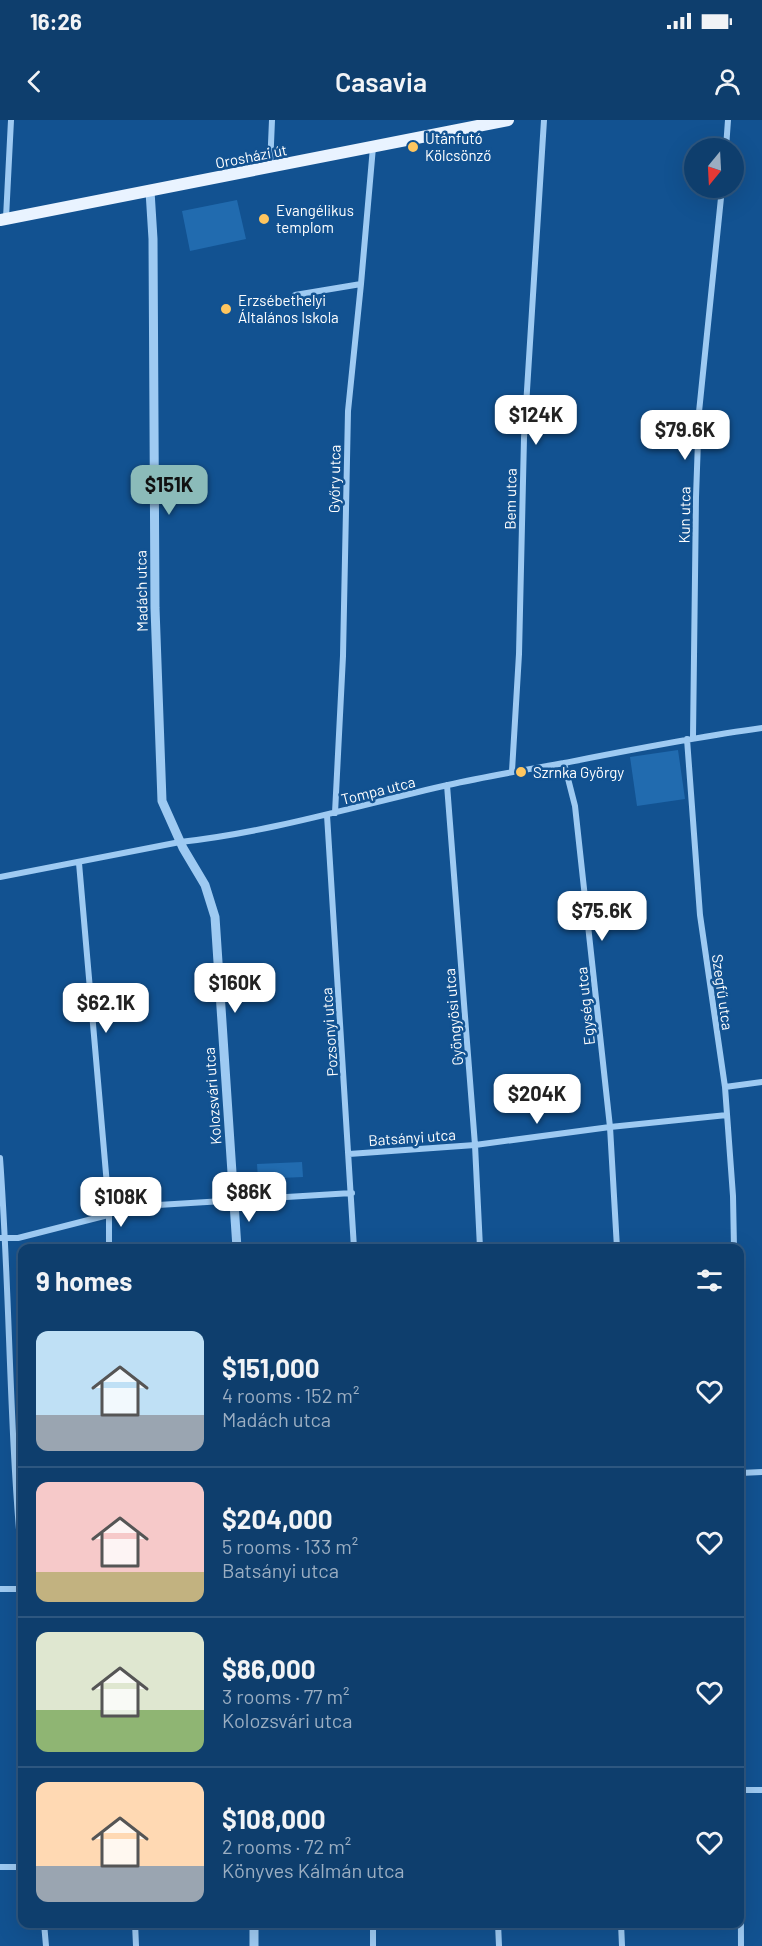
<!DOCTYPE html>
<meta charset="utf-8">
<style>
body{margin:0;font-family:Barlow,sans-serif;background:#174572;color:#f1f3f6;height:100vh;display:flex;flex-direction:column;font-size:22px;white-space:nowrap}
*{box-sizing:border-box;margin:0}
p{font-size:20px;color:#9baec2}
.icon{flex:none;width:33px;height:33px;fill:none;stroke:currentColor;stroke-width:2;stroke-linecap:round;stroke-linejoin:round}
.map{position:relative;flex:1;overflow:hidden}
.panel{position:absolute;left:18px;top:1124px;width:726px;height:684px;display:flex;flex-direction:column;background:#0e3e6d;border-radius:12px;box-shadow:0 6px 24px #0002,0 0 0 2px #2e5780}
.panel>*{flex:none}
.needle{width:39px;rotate:198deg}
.tools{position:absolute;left:684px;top:18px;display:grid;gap:12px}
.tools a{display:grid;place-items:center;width:60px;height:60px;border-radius:50%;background:#0e3e6d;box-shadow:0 6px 24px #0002,0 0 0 2px #2e5780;font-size:30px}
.price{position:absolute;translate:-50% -51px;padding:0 14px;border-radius:12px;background:#fff;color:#222;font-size:20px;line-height:39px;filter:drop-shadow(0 2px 3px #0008)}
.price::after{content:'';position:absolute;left:50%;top:36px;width:18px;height:14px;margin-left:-9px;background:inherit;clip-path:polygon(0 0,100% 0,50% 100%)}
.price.active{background:#8bbbb9;color:#111}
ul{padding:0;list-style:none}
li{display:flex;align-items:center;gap:18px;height:150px;padding:0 18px}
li+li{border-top:2px solid #2e5780}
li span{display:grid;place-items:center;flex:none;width:168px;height:120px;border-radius:12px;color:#555}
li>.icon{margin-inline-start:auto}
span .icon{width:72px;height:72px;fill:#fffc;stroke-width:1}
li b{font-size:26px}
h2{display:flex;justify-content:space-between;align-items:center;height:72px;padding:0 18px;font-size:26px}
.status{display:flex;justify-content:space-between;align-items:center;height:42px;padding:0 30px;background:#0e3e6d;direction:ltr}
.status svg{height:16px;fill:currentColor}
header{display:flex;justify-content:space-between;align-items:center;height:78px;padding:0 18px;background:#0e3e6d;font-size:27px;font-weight:600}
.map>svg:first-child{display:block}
.green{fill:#216baf}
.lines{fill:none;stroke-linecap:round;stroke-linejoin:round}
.minor{stroke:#9ecaf2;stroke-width:6}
.tertiary{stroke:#9ecaf2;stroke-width:9}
.primary{stroke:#e9f3ff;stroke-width:12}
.poi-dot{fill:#ffc65f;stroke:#125291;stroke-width:2}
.labels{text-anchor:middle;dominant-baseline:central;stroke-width:5;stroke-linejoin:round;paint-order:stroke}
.poi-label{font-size:15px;fill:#fff;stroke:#125291;text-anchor:start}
.street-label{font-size:15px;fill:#fff;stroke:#125291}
</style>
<div class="status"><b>16:26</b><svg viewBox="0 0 49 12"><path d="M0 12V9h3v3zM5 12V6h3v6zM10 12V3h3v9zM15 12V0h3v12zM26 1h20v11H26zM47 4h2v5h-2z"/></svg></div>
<header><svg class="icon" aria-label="back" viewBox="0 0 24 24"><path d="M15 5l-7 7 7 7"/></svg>Casavia<svg class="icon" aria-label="person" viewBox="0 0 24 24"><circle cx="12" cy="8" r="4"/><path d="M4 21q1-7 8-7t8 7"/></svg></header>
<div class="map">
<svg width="762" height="1826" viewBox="0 0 762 1826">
<rect width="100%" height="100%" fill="#125291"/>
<!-- green -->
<path class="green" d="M237,80L246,119L190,131L182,91Z
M678,630L685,679L637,686L630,637Z
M302,1042L303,1057L258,1059L257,1044Z"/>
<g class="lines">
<!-- minor -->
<path class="minor" d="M726,28L728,0
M270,47L272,0
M6,98L11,0
M295,175L361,164
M693,617L696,377L699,292L722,68
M687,619L700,795L725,967L733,1076L734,1128
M564,643L575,686L610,1007L617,1128
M512,651L519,534L524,318L544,0
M447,665L475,1025L480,1128
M335,693L343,536L348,291L361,164L373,27
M327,695L354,1128
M79,743L109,1088V1128
M0,757L180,722C271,712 359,685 448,665C487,656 525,650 564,643C630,630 695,617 762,608
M725,967L762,962
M349,1034L475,1025L610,1007L727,995
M0,1038C10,1173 9,1309 22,1444
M109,1088L352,1073
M0,1118H18L108,1095
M740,1353L762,1352
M0,1469H22V1464
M22,1469V1481
M740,1556L741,1826
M740,1670H762
M0,1747H22
M44,1803L46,1826
M135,1803L136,1826
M373,1803V1826
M498,1803L499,1826
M621,1803L622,1826"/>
<!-- tertiary -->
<path class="tertiary" d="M150,71L153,119L155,488L162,681L183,728L205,765L215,797L237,1128
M254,1826V1803"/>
<!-- primary -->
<path class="primary" d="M0,100L508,0"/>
</g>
<!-- markers -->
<g class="poi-dot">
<circle cx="413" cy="27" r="6"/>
<circle cx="264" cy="99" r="6"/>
<circle cx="226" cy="189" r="6"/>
<circle cx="521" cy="652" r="6"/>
</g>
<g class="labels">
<!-- poi labels -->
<g class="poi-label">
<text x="425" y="18">Utánfutó<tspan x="425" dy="17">Kölcsönző</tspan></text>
<text x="276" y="90">Evangélikus<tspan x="276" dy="17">templom</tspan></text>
<text x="238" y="180">Erzsébethelyi<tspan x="238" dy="17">Általános Iskola</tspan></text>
<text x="533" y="652">Szrnka György</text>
</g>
<!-- street labels -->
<g class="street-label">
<text transform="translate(251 36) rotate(-11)">Orosházi út</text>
<text transform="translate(334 359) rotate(-89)">Győry utca</text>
<text transform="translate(510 379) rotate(-89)">Bem utca</text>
<text transform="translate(684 395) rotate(-89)">Kun utca</text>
<text transform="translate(141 471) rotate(-91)">Madách utca</text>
<text transform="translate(378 670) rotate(-14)">Tompa utca</text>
<text transform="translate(723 872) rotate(82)">Szegfű utca</text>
<text transform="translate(585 886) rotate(-96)">Egység utca</text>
<text transform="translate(453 897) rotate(-95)">Gyöngyösi utca</text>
<text transform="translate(329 912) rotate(-94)">Pozsonyi utca</text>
<text transform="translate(212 976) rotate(-94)">Kolozsvári utca</text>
<text transform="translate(412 1017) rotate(-4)">Batsányi utca</text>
</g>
</g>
</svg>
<div class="tools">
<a><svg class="needle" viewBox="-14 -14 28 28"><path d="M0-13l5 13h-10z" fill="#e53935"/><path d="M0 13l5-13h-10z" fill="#9baec2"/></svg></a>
</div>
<b class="price" style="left:536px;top:326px">$124K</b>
<b class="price" style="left:685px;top:341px">$79.6K</b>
<b class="price active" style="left:169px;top:396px">$151K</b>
<b class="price" style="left:602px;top:822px">$75.6K</b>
<b class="price" style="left:235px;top:894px">$160K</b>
<b class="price" style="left:106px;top:914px">$62.1K</b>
<b class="price" style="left:537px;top:1005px">$204K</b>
<b class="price" style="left:249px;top:1103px">$86K</b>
<b class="price" style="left:121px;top:1108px">$108K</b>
<section class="panel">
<h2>9 homes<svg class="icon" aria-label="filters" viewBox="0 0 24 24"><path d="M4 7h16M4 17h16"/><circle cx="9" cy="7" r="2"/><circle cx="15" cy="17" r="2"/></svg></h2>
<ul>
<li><span style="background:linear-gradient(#bfe0f5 70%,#9aa5b1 0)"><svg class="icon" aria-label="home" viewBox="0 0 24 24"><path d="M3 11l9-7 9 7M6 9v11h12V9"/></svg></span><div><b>$151,000</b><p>4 rooms · 152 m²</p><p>Madách utca</p></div><svg class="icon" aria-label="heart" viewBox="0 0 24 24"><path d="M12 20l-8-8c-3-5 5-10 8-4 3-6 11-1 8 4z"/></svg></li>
<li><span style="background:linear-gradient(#f6c9c9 75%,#c2b280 0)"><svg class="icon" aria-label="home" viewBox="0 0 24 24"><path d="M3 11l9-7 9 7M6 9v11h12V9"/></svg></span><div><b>$204,000</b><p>5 rooms · 133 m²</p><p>Batsányi utca</p></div><svg class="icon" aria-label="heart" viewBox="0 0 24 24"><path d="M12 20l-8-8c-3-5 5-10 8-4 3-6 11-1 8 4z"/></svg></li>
<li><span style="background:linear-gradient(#dfe7d0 65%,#8fb573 0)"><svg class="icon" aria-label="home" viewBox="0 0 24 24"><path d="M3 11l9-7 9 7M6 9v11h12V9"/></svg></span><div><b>$86,000</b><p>3 rooms · 77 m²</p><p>Kolozsvári utca</p></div><svg class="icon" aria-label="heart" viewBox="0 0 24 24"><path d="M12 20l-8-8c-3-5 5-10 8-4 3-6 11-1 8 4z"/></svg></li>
<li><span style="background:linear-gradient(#ffd9b3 70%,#9aa5b1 0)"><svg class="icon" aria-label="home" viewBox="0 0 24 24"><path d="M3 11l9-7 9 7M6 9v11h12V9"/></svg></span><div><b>$108,000</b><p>2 rooms · 72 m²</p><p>Könyves Kálmán utca</p></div><svg class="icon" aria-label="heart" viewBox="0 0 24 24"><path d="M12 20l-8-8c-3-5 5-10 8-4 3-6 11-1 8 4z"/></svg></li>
</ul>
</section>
</div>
